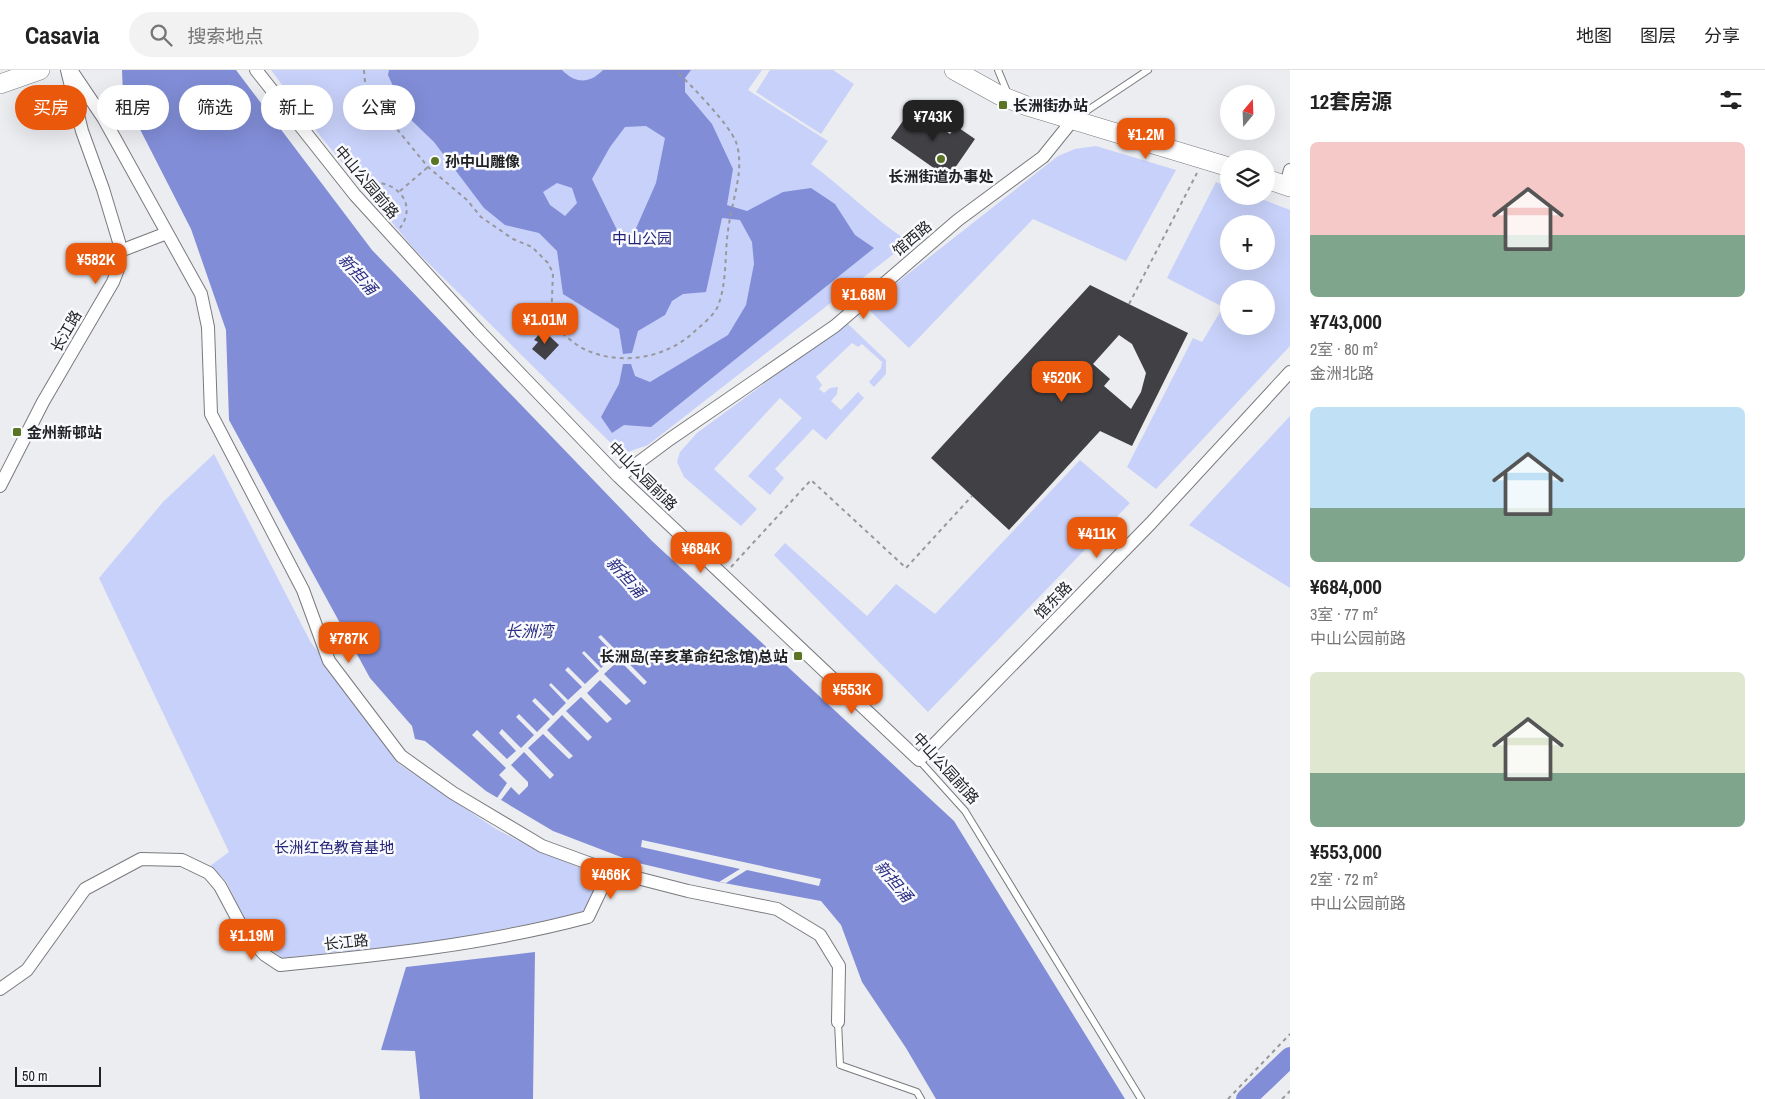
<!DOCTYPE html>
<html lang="zh">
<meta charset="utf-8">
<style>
body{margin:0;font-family:"Archivo Narrow","Noto Sans SC",sans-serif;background:#f2f2f2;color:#222;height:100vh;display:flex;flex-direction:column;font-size:19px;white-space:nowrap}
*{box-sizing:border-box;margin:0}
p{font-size:16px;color:#767676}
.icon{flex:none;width:28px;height:28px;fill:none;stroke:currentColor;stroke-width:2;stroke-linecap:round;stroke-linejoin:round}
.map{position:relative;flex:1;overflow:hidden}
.side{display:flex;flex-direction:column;background:#fff;width:475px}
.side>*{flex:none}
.top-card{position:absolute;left:15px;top:15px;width:475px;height:45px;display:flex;gap:10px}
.needle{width:32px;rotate:19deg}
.tools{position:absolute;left:1220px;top:15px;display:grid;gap:10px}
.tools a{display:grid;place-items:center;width:55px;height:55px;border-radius:50%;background:#fff;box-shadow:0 5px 20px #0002;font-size:25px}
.scale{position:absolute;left:15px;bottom:12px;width:86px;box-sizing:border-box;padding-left:5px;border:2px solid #212223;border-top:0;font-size:14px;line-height:18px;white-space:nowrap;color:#212223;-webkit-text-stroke:4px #f9fafe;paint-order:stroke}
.price{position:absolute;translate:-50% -42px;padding:0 11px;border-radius:10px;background:#ea580c;color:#fff;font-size:16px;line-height:32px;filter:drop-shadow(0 1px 2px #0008)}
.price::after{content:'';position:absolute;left:50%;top:30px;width:15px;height:11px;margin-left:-8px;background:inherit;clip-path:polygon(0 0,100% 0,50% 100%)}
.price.active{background:#222;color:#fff}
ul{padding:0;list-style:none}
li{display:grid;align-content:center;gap:10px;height:265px;padding:0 20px}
li span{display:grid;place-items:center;height:155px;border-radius:8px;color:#555}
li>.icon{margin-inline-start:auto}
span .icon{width:90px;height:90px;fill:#fffc;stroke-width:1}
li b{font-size:21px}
h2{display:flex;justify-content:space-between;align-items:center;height:60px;padding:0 20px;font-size:21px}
.chip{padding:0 18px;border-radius:22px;background:#fff;box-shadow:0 5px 20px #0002;font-size:18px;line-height:45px}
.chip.active{background:#ea580c;color:#fff}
header{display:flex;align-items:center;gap:30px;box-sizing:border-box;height:70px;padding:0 25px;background:#fff;border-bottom:1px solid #e0e0e0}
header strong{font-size:24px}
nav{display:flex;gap:28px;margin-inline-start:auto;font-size:18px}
.search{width:350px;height:45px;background:#f2f2f2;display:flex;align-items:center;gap:12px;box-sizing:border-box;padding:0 18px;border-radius:28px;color:#767676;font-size:19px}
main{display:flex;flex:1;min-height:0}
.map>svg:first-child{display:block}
.green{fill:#c8d1f9;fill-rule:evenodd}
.water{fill:#818dd6;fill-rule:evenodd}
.pier{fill:#ecedf1}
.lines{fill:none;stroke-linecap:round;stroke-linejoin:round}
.river{stroke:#818dd6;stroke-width:20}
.building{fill:#414145;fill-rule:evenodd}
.service-casing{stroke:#797a7d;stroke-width:8}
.minor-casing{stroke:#797a7d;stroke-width:14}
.secondary-casing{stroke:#797a7d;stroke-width:20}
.path{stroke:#97989b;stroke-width:2;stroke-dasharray:4 4;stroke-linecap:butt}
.service{stroke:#fff;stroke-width:6}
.minor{stroke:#fff;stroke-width:12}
.secondary{stroke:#fff;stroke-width:19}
.poi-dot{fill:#5a7426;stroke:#f9fafe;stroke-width:2}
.labels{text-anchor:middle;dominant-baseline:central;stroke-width:5;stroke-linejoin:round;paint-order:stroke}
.poi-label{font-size:15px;font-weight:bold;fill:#212223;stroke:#f9fafe;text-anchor:start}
.street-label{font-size:15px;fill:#212223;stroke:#f9fafe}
.park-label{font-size:15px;fill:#242377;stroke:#f9fafe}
.water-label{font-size:16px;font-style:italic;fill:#2b2e82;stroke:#f9fafe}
</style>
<header>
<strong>Casavia</strong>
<div class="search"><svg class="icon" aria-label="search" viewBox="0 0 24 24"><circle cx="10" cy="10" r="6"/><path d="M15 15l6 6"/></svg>搜索地点</div>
<nav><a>地图</a><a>图层</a><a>分享</a></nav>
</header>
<main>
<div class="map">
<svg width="1290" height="1029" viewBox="0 0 1290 1029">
<rect width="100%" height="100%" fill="#ecedf1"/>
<!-- green -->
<path class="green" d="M271,0H762L748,20L828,71L811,94C845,119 874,149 909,172L648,375L622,384L414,179L321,67Z
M770,0H833L854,14L821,64L756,22Z
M1096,76L1176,100L1126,191L1033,149L909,278L866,237L1058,86L1075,79Z
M1216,112L1229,117V126H1254L1290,140V276L1156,419L1127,397L1193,268L1202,272L1223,237L1167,208ZM1229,154H1266V191H1229ZM1229,219H1266V256H1229Z
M847,253L886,290V304L874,317L869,312L881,298L882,292L862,274L858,277L852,273L816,307L822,315L819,319L824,323L830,318L838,317L837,324L831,331L841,340L858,322L864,328L826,370L813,359L775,399L784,408L770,425L748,406L802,348L780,328L714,399L757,439L741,456L684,407L677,392L680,382L697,363Z
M1290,346V518L1189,455Z
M214,384L310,571L399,694L496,759L538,781L601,806L584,843L437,872L281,888L245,850L226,811L210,796L229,782L99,508L163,432Z
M1080,390L1130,433L928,642L774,485L785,473L867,546L896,514L935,544Z"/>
<!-- water -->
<path class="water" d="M122,0H236L372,180L652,471L954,751L1125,1029H936L906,978L862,912L841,855L821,831L719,812L634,792L553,761L486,721L425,671L415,669L412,656L370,608L229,350L226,260L191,159L123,26Z
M389,0H562C576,14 589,14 603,0H691L685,8V22L712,54L733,99L727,135L747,141L783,122L811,118L835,134L855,165L874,178L651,357L624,355L612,363L601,347L619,314L623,294H631L635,306L650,312L728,265L746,235L754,194L752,172L740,150L722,148L706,222L683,224L672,231L665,245L638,261L632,283L623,284L619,259L563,224L557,181L539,163L505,155L484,138L434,72L406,45L388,5ZM646,56L665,68L656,113L634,163L617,160L592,109L610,77L625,57ZM557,113L572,118L577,133L565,146L550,135L543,122Z
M535,882L533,1029H420L415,981L381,980L406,897Z"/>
<!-- pier -->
<path class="pier" d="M601,565L647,612L644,615L619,590L604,604L631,631L626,635L600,610L587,623L612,649L607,653L581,627L566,641L592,667L588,671L562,645L547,660L573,686L569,689L543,664L528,678L554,705L550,709L524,682L511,695L528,712V716L519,725L511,717L501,730L497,728L507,713L499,705L506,698L472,665L477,660L507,689L516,681L499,663L502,659L521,678L534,665L516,647L519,644L537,662L550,649L532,631L535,628L553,646L566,633L549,615L551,613L568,630L582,617L565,600L568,597L585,614L599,601L582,583L584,581L601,598L615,585L598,567Z
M642,770L821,809L819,816L747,800L726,813L719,812L740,799L641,777Z"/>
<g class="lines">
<!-- river -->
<path class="river" d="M1246,1029L1290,987"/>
</g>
<!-- building -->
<path class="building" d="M912,38L950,64L956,56L975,69L948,108L891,68Z
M1090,215L1188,263L1132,376L1100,361L1009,460L931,388ZM1119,265L1132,274L1146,303L1141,322L1131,339L1104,316L1110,309L1093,294Z
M543,260L559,275L545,290L532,279L538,272L534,270Z"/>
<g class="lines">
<!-- service casing -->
<g class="service-casing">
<path id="service" d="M998,0L1008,24
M1076,48L1148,0
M919,690L965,741L1141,1029
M838,952L840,995L917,1022L921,1029"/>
</g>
<!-- minor casing -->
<g class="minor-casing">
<path id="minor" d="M71,0L104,49L201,224L208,257L211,344L303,520L329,591L401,686L453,723L542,776L610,801L688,821L777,839L820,865L839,896L838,952
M256,0L355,125L479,261L619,407L919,690L1151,453L1290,302
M1286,115L1290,100
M120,181L167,163
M619,407L670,369L835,256L958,150L1043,87L1072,51
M0,416L43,332L113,212L118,199L119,172L103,119L82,61L67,0
M0,919L27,900L85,819L141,789L182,790L209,803L220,816L246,865L265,885L280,895C384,885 487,874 588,847L610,801"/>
</g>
<!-- secondary casing -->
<g class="secondary-casing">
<path id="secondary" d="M954,0L999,25L1027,36L1229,97
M0,14L40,0
M1266,109L1290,117"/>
</g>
<!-- path -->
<path class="path" d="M364,0L365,12L375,42L392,53L428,97L467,130L481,147L513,169L532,177L548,193L553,203L551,252C561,262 573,274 586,280C622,296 667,288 695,261C703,254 714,245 718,236C728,209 724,181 729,154C733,127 745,98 736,72C729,54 690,14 675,0
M366,117L380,113C403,117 415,138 400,158
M400,121L428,97
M1129,234L1197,103
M731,497L811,410L906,498L972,426
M1228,1029L1290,964
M1282,1029L1290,1021"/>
<!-- service -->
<use href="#service" class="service"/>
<!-- minor -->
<use href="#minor" class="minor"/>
<!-- secondary -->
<use href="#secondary" class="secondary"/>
</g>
<!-- markers -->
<g class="poi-dot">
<rect x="998" y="30" width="10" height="10" rx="2.5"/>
<circle cx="941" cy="89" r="5"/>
<circle cx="435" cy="91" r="5"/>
<rect x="12" y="357" width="10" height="10" rx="2.5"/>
<rect x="793" y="581" width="10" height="10" rx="2.5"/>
</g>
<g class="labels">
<!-- poi labels -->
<g class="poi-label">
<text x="1013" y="35">长洲街办站</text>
<text x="445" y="91">孙中山雕像</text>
<text x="941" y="106" text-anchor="middle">长洲街道办事处</text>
<text x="27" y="362">金州新邨站</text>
<text x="788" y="586" text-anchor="end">长洲岛(辛亥革命纪念馆)总站</text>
</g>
<!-- street labels -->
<g class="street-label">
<text transform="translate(367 112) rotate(50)">中山公园前路</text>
<text transform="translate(912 168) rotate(-40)">馆西路</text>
<text transform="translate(66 261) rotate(-60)">长江路</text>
<text transform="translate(643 406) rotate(45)">中山公园前路</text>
<text transform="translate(1053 530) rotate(-46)">馆东路</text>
<text transform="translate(946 698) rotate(48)">中山公园前路</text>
<text transform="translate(346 872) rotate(-6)">长江路</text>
</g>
<!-- park labels -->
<g class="park-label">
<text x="642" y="168">中山公园</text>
<text x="334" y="777">长洲红色教育基地</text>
</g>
<!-- water labels -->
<g class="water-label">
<text transform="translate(358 204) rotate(48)">新担涌</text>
<text transform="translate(626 507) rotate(48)">新担涌</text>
<text x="529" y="561">长洲湾</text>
<text transform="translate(894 811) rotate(50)">新担涌</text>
</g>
</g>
</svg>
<div class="tools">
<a><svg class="needle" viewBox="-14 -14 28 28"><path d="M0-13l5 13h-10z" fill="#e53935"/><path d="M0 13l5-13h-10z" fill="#767676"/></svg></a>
<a><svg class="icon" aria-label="layers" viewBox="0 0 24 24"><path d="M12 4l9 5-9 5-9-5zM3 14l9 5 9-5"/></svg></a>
<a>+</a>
<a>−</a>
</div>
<div class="scale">50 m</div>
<b class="price active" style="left:933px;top:72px">¥743K</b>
<b class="price" style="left:1146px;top:90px">¥1.2M</b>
<b class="price" style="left:96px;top:215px">¥582K</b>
<b class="price" style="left:864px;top:250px">¥1.68M</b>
<b class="price" style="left:545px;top:275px">¥1.01M</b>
<b class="price" style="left:1062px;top:333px">¥520K</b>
<b class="price" style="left:1097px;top:489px">¥411K</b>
<b class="price" style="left:701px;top:504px">¥684K</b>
<b class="price" style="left:349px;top:594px">¥787K</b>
<b class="price" style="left:852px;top:645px">¥553K</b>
<b class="price" style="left:611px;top:830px">¥466K</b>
<b class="price" style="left:252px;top:891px">¥1.19M</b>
<div class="top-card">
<a class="chip active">买房</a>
<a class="chip">租房</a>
<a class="chip">筛选</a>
<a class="chip">新上</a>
<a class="chip">公寓</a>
</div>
</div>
<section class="side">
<h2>12套房源<svg class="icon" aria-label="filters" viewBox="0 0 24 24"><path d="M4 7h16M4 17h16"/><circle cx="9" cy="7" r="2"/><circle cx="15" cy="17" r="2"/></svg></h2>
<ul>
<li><span style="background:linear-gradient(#f6c9c9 60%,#7fa58c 0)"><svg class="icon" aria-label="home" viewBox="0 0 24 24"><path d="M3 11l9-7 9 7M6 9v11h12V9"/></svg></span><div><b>¥743,000</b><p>2室 · 80 m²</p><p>金洲北路</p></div></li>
<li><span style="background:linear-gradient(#bfe0f5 65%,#7fa58c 0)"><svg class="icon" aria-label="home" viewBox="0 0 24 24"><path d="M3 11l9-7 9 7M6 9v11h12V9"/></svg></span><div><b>¥684,000</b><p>3室 · 77 m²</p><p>中山公园前路</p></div></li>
<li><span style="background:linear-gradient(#dfe7d0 65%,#7fa58c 0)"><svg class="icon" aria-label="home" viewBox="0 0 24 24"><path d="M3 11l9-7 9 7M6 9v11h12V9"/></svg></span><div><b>¥553,000</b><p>2室 · 72 m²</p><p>中山公园前路</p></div></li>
</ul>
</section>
</main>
